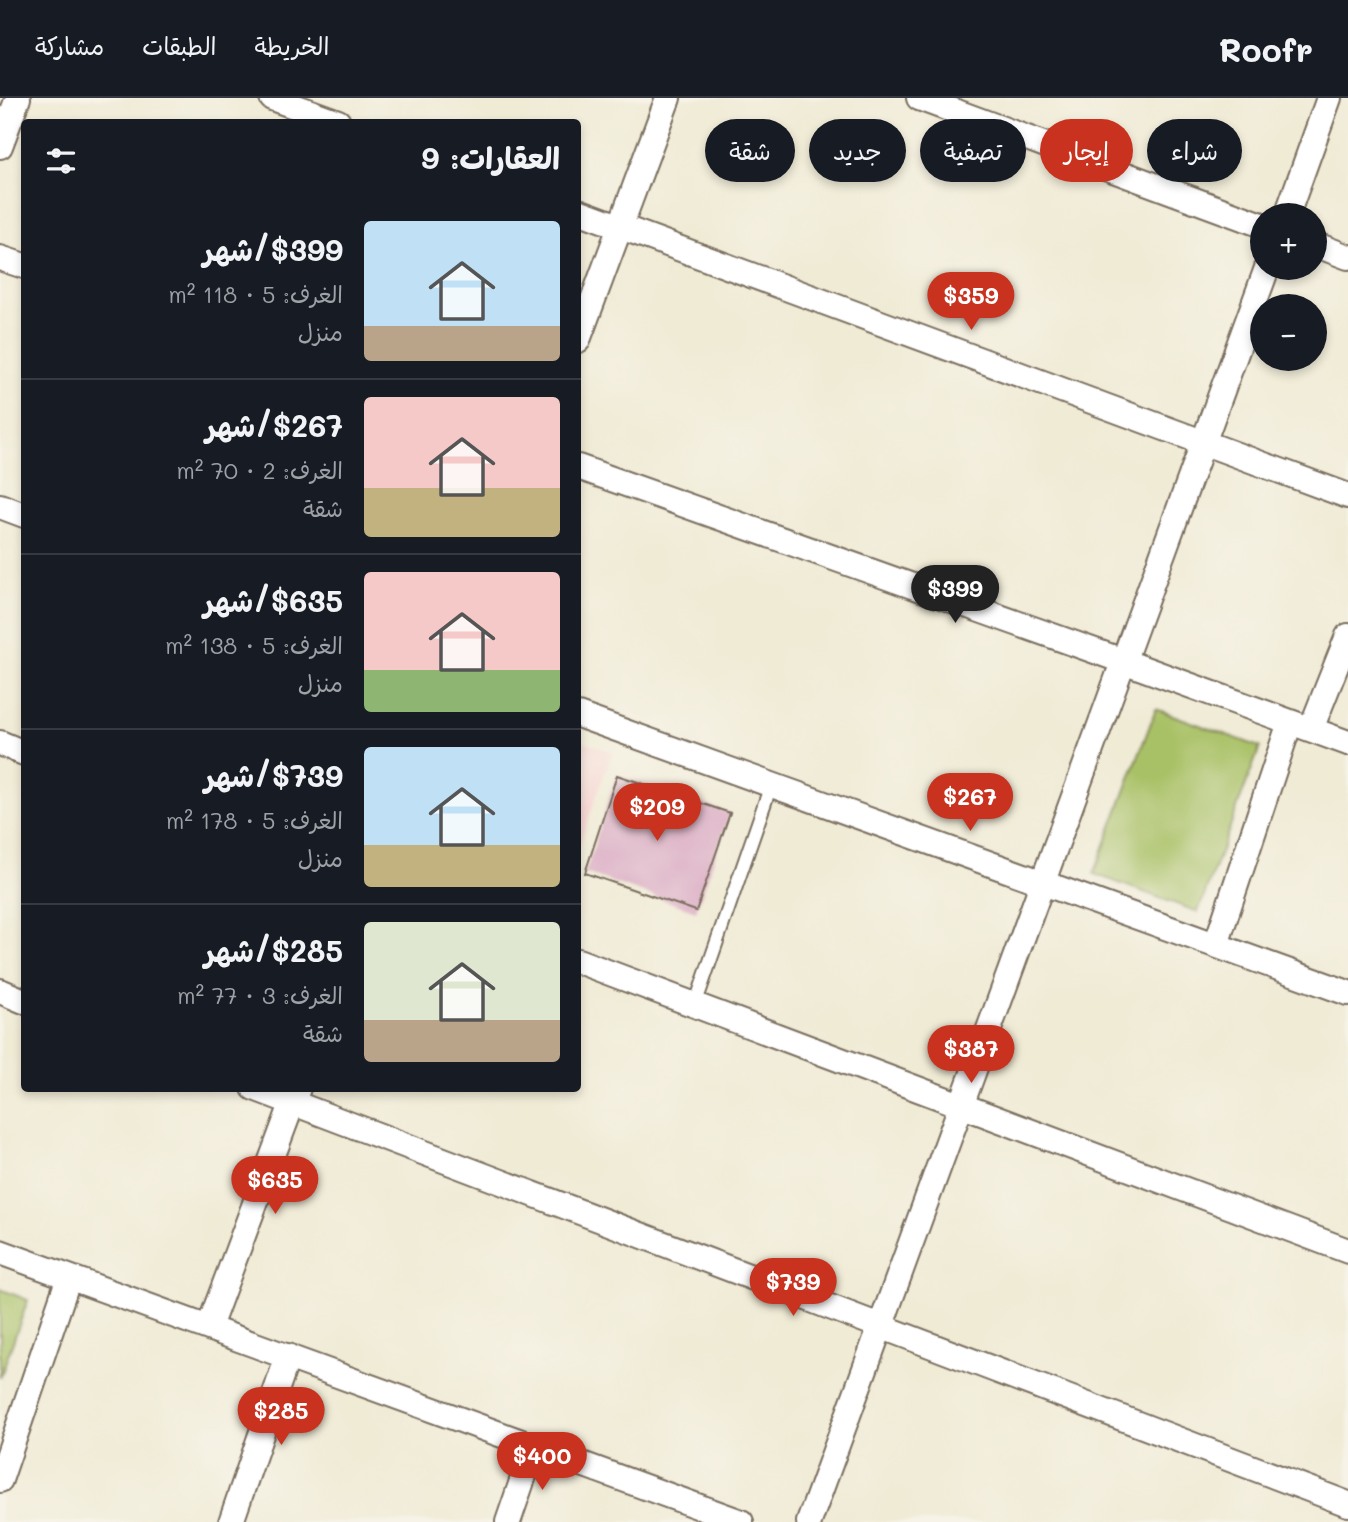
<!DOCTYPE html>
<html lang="ar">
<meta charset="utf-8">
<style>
body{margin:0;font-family:Mali,"Playpen Sans Arabic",sans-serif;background:#242831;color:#f1f3f6;direction:rtl;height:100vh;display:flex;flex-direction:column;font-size:26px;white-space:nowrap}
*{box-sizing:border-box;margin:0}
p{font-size:23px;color:#9ea1a6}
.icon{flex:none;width:38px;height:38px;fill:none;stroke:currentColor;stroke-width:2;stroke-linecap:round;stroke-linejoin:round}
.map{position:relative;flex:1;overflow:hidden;direction:ltr}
.sheet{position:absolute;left:21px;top:21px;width:560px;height:973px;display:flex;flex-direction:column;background:#171b24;border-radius:7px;box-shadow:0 4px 10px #0003;direction:rtl}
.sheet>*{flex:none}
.banner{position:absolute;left:602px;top:21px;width:640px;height:63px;direction:rtl;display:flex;gap:14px}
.controls{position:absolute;left:1250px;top:105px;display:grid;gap:14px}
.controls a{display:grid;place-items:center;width:77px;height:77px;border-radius:50%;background:#171b24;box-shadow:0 4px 10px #0003;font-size:35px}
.price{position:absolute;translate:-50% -60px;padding:0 16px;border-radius:24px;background:#c8321e;color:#fff;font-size:23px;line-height:46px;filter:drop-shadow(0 2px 4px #0008)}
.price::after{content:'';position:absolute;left:50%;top:42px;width:21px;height:16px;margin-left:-10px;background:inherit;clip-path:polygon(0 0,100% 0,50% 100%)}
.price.on{background:#222;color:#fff}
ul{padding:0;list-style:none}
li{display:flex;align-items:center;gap:21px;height:175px;padding:0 21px}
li+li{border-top:2px solid #363941}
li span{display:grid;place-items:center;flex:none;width:196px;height:140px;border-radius:7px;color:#555}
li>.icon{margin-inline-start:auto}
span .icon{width:84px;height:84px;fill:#fffc;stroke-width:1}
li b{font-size:30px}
h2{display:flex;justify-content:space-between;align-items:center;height:84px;padding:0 21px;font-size:30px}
.tag{padding:0 24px;border-radius:32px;background:#171b24;box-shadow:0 4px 10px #0003;font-size:24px;line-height:63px}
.tag.on{background:#c8321e;color:#fff}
header{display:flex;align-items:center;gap:42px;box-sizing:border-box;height:98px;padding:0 35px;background:#171b24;border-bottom:2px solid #363941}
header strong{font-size:33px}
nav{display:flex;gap:38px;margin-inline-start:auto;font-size:24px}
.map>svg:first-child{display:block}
.built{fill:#f7d0cf}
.green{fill:#a9c166;stroke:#727642;stroke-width:2}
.building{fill:#d9a7c2}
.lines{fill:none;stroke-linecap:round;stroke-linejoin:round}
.service-casing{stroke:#7a6e5e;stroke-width:16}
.minor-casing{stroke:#7a6e5e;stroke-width:28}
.service{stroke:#fff;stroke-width:12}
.minor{stroke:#fff;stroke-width:24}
</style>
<header>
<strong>Roofr</strong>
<nav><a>الخريطة</a><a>الطبقات</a><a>مشاركة</a></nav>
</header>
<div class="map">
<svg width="1348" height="1424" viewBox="0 0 1348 1424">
<rect width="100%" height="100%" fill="#f7f3e8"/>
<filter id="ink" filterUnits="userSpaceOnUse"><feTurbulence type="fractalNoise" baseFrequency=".0143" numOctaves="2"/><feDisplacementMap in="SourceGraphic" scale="14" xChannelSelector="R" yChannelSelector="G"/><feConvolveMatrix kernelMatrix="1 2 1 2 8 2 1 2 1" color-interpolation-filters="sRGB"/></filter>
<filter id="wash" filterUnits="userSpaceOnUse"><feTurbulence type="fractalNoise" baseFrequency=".00686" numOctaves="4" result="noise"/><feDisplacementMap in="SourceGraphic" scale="28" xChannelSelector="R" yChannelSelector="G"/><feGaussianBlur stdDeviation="1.57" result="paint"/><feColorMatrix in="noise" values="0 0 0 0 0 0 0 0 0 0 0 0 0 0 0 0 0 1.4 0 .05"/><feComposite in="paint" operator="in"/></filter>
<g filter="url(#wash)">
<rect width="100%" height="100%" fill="#f0ebd5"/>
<!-- built -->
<path class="built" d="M578,641L612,654L578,751Z"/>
<!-- green -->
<path class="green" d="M1156,611L1260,649L1198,814L1094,776Z
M0,1191L28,1202L0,1280Z"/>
<g id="blocks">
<!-- building -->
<path class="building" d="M617,677L730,715L696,813L585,775Z"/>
</g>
</g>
<g filter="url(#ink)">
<use href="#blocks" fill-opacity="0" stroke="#7a6e5e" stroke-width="2"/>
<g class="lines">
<!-- service casing -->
<g class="service-casing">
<path id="service" d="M695,907L771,687"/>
</g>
<!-- minor casing -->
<g class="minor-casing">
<path id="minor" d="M272,0L338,24
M919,0L1262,127
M0,48L18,0
M578,113L1348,398
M1287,117L1329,0
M1314,146L1348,159
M0,160L24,168
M578,242L668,0
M578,369L1123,563L1348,645
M0,408L24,417
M578,617L1348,895
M1311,631L1348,538
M0,645L24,655
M1216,847L1290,624
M578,863L1348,1153
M0,893L24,903
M254,990L1348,1406
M0,1154L741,1424
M209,1229L298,990
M0,1382L69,1179
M231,1424L288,1258
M508,1424L534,1348
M809,1424L1267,170"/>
</g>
<!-- service -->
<use href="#service" class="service"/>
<!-- minor -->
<use href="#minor" class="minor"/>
</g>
</g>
</svg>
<div class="controls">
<a>+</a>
<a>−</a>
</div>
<b class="price" style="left:971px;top:234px">$359</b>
<b class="price on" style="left:955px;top:527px">$399</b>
<b class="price" style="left:970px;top:735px">$267</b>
<b class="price" style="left:657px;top:745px">$209</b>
<b class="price" style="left:971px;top:987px">$387</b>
<b class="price" style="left:275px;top:1118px">$635</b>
<b class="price" style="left:793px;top:1220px">$739</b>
<b class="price" style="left:281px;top:1349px">$285</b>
<b class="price" style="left:542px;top:1394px">$400</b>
<div class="banner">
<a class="tag">شراء</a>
<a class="tag on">إيجار</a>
<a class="tag">تصفية</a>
<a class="tag">جديد</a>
<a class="tag">شقة</a>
</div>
<section class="sheet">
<h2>العقارات: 9<svg class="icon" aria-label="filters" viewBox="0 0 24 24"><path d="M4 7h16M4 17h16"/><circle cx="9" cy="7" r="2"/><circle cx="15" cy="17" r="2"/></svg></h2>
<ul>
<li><span style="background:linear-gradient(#bfe0f5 75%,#b9a48a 0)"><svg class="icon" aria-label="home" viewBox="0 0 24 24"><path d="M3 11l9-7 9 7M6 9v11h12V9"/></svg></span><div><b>$399/شهر</b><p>الغرف: 5 · 118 m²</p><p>منزل</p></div></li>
<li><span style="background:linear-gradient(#f6c9c9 65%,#c2b280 0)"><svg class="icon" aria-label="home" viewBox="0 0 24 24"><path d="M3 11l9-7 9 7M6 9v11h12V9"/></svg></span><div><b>$267/شهر</b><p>الغرف: 2 · 70 m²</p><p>شقة</p></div></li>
<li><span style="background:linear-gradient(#f6c9c9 70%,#8fb573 0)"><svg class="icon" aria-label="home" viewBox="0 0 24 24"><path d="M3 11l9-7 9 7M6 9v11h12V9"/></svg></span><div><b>$635/شهر</b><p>الغرف: 5 · 138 m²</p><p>منزل</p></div></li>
<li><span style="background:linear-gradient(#bfe0f5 70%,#c2b280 0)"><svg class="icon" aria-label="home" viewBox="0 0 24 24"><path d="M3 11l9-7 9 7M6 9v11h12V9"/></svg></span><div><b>$739/شهر</b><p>الغرف: 5 · 178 m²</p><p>منزل</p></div></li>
<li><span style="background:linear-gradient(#dfe7d0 70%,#b9a48a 0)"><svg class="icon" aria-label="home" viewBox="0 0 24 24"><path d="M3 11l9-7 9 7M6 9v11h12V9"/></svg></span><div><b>$285/شهر</b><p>الغرف: 3 · 77 m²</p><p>شقة</p></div></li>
</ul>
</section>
</div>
